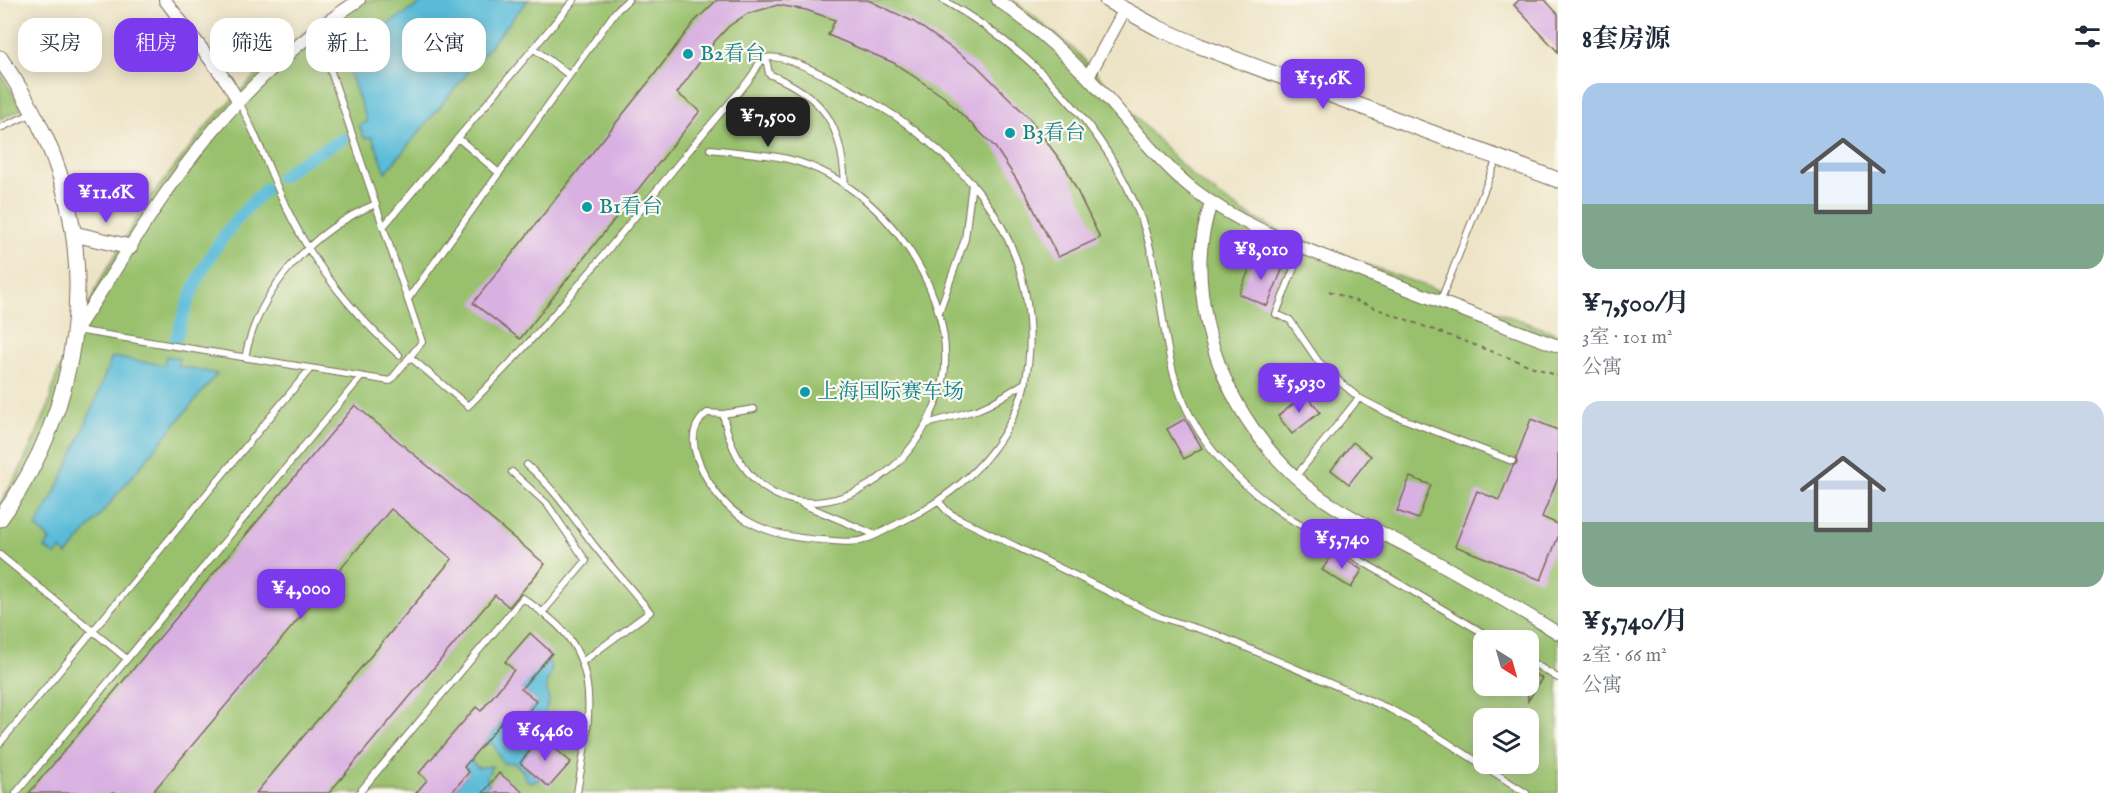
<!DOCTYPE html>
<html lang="zh">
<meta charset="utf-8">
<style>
body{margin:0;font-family:"IM FELL English","Noto Serif SC",serif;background:#f2f2f3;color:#1f2937;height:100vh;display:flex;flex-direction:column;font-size:22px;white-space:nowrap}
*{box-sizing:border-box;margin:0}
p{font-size:20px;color:#747a83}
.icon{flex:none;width:33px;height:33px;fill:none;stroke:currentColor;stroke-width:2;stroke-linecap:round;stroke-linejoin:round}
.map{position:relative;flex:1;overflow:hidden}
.drawer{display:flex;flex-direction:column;background:#fff;width:570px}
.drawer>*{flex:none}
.top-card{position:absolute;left:18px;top:18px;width:570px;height:54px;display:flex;gap:12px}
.needle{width:39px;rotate:143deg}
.tools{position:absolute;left:1473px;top:630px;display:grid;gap:12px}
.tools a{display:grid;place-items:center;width:66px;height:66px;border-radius:12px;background:#fff;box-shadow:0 3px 15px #0003;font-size:30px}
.price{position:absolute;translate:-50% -51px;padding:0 14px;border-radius:12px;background:#7c3aed;color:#fff;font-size:20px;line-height:39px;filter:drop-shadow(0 2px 3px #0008)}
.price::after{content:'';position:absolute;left:50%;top:36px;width:18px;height:14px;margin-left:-9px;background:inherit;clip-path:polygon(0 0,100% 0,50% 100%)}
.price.on{background:#222;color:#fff}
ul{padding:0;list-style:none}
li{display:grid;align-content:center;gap:12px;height:318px;padding:0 24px}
li span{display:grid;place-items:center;height:186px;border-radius:18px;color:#555}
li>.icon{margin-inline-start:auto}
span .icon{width:108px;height:108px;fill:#fffc;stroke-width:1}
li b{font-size:26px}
h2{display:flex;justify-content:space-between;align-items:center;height:72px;padding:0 24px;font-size:26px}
.chip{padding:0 21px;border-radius:18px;background:#fff;box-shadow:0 3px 15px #0003;font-size:21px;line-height:54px}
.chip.on{background:#7c3aed;color:#fff}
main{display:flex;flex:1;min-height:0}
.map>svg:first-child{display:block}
.green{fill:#99c16d;stroke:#6a7646;stroke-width:1.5;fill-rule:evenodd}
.water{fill:#5abcd9;stroke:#4a737c;stroke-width:1.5}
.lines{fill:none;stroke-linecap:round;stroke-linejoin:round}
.canal{stroke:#5abcd9;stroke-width:12}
.building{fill:#d9b0e2}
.service-casing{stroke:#796b59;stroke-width:8}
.minor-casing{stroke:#796b59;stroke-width:14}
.tertiary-casing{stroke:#796b59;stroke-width:17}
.path{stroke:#796b59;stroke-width:2;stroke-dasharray:4.5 4.5;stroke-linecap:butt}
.service{stroke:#fff;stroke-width:6}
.minor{stroke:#fff;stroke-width:12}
.tertiary{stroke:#fff;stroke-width:15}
.culture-dot{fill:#0f9aa8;stroke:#fbf7ec;stroke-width:2}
.labels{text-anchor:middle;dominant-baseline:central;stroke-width:4.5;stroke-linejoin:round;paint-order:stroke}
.culture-label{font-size:21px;fill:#0d838f;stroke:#fbf7ec;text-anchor:start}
</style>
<main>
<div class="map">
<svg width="1558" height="793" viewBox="0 0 1558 793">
<rect width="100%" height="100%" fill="#fbf7ec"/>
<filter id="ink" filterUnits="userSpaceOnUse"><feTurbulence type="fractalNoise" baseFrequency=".0167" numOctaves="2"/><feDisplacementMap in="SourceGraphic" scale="12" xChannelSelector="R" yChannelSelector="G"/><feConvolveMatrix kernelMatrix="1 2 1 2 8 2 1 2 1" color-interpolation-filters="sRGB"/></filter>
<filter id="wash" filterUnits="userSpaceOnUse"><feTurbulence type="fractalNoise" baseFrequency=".008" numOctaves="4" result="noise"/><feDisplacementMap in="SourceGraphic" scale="24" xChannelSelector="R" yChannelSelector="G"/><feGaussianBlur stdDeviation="1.35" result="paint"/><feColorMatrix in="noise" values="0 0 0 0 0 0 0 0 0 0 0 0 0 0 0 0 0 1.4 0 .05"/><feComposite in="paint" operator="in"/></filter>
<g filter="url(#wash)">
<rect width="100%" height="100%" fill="#ede4c6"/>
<!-- green -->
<path class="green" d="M345,0H1013L1076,51L1156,139L1196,179L1243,212L1293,238L1558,334V793H0V504L17,476L35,437L48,407L56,377L100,281L144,206L210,122L273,58ZM1484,640H1528V686H1484ZM1484,718H1528V764H1484Z
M0,72L22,109L0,119Z"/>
<!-- water -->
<path class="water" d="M427,0H528L386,172L372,137L364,138L359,125L367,122L344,56L389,23Z
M166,356L179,358L178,366L217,374L67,555L61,549L55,555L45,548L50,540L36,527C67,473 90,416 112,357L164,365Z
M549,656V663L552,669L546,684L549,702L544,714L545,723L550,725L547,742L520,763L540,779L533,782L526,780L522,770L514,763H503L493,744L489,743L481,747L498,726V714L516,728L537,702L514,683Z
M454,759L471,761L478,768L492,766L487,777L489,785L483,793H451L469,772Z"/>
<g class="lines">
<!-- canal -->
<path class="canal" d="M281,177L301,162L343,139
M176,339C194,276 218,234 266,189"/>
</g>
<g id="blocks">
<!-- building -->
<path class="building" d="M717,0H868L914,22L976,65L1029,118L1066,168L1100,238L1058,257L1026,194L995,147L944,97L894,63L828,35L835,20L806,10L778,5L747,14L729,26L715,41L677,93L700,111L520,339L473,303L654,75L694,22Z
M1519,0H1545L1558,14V52L1514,5Z
M1255,256L1283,268L1267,306L1239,294Z
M1306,394L1320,412L1292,434L1278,416Z
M355,405L545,564L509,607L495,595L329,793H256L452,559L391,509L152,793H29Z
M1185,419L1202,448L1184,459L1167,429Z
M1531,419L1558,430V478L1542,517L1558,524V537L1541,580L1455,546L1477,491L1499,500L1513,466L1517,463L1516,458Z
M1353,442L1371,456L1349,484L1331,470Z
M1410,477L1431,485L1418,519L1397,511Z
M1334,552L1362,570L1351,588L1322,570Z
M530,633L552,653L521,689L537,701L516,728L504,719L464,767L469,772L451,793H416L427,780L419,773L476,707L481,711L514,670L505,662Z
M1528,670L1542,678L1528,701V695L1513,686H1528Z
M541,737L571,762L549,787L520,763Z
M499,773L524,793H483Z"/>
</g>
</g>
<g filter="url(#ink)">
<use href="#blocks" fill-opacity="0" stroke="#796b59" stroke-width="1.5"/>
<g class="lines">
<!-- service casing -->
<g class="service-casing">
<path id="service" d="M943,0C1029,48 1107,127 1142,221C1158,266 1160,313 1170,359C1185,432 1232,481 1292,520L1495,640
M533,48L569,75
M766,58L769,74C825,97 842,125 845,185
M239,102C257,136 270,172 286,207C313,264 352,313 399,355
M0,128L33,113
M458,138L499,173
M710,149C733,152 756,153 778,157C836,167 887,211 916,261C934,291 947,328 945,364C945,381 939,397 932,412C888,514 749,548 723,414
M383,227L574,0
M1302,248L1276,314L1290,320L1318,361L1340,382L1359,398L1388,413L1512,461
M408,299L616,11L628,0
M1440,302L1497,158
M939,312L965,239L972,183
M76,330L390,381L422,342L317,30
M410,357L468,406C559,317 635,214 717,117C729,103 743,89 753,74C757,68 759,60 766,58C789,50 885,108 905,123C964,168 1010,216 1025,291C1032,327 1032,369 1019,403C997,460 951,498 897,524C885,530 872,539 859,541C848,543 835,541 823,540C763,537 719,517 697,457C691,440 692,425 707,413L723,414L754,409
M245,358C258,290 312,230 376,204
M927,424L979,409L992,403L1026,382
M527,465C553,487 570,513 590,540C609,565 631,588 650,612L582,662
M512,472L547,504L586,561L542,613
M1296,476L1359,398
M939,502L948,512L958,518L1160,617L1215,634L1390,709L1425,728L1526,793
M802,504L876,535
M0,555L127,659
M1528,660L1558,678
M0,743L310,369
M16,793L361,377
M359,793L523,598C539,610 557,622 568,637C602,681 585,743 577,793"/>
</g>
<!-- minor casing -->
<g class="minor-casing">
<path id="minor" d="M165,0L227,82L239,102
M998,0C1039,29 1076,63 1109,100C1136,130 1161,164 1193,189C1239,225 1293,244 1346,265C1417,293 1487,320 1558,346
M1088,77L1124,11
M1211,203C1197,246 1198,279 1207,323C1223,398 1271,468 1337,508C1367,527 1401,542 1433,560C1475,583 1517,608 1558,633
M76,330C120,264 160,195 210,134C251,84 305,35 359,0"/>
</g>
<!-- tertiary casing -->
<g class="tertiary-casing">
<path id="tertiary" d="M1107,0L1158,28L1200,46L1558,180
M0,58C18,84 34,111 47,141C101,266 80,410 0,519
M74,234L130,247"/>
</g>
<!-- path -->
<path class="path" d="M1329,291L1558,376"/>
<!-- service -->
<use href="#service" class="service"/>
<!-- minor -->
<use href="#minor" class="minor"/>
<!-- tertiary -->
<use href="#tertiary" class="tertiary"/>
</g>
</g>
<!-- markers -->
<g class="culture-dot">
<circle cx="688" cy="54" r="6"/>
<circle cx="1010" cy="133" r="6"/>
<circle cx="587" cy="207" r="6"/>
<circle cx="805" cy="392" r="6"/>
</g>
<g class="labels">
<!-- culture labels -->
<g class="culture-label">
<text x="700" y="54">B2看台</text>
<text x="1022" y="133">B3看台</text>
<text x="599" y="207">B1看台</text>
<text x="817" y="392">上海国际赛车场</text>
</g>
</g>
</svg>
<div class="tools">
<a><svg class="needle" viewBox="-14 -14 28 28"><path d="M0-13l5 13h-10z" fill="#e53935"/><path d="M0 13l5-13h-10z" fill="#747a83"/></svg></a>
<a><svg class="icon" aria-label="layers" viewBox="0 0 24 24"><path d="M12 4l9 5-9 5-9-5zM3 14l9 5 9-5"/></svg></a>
</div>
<b class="price" style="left:1323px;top:110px">¥15.6K</b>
<b class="price on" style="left:768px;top:148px">¥7,500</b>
<b class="price" style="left:106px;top:224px">¥11.6K</b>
<b class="price" style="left:1261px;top:281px">¥8,010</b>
<b class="price" style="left:1299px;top:414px">¥5,930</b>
<b class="price" style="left:1342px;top:570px">¥5,740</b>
<b class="price" style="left:301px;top:620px">¥4,000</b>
<b class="price" style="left:545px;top:762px">¥6,460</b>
<div class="top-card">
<a class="chip">买房</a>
<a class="chip on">租房</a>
<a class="chip">筛选</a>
<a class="chip">新上</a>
<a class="chip">公寓</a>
</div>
</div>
<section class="drawer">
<h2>8套房源<svg class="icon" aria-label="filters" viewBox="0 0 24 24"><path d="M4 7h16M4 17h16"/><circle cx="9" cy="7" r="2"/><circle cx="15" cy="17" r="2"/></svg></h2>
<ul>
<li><span style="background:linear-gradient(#a9c7e8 65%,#7fa58c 0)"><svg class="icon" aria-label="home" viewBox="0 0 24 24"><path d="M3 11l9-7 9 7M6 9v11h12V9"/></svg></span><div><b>¥7,500/月</b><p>3室 · 101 m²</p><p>公寓</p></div></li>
<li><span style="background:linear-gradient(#c9d6e8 65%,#7fa58c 0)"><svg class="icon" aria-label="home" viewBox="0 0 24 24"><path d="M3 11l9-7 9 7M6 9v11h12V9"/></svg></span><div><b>¥5,740/月</b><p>2室 · 66 m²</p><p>公寓</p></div></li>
</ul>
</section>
</main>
